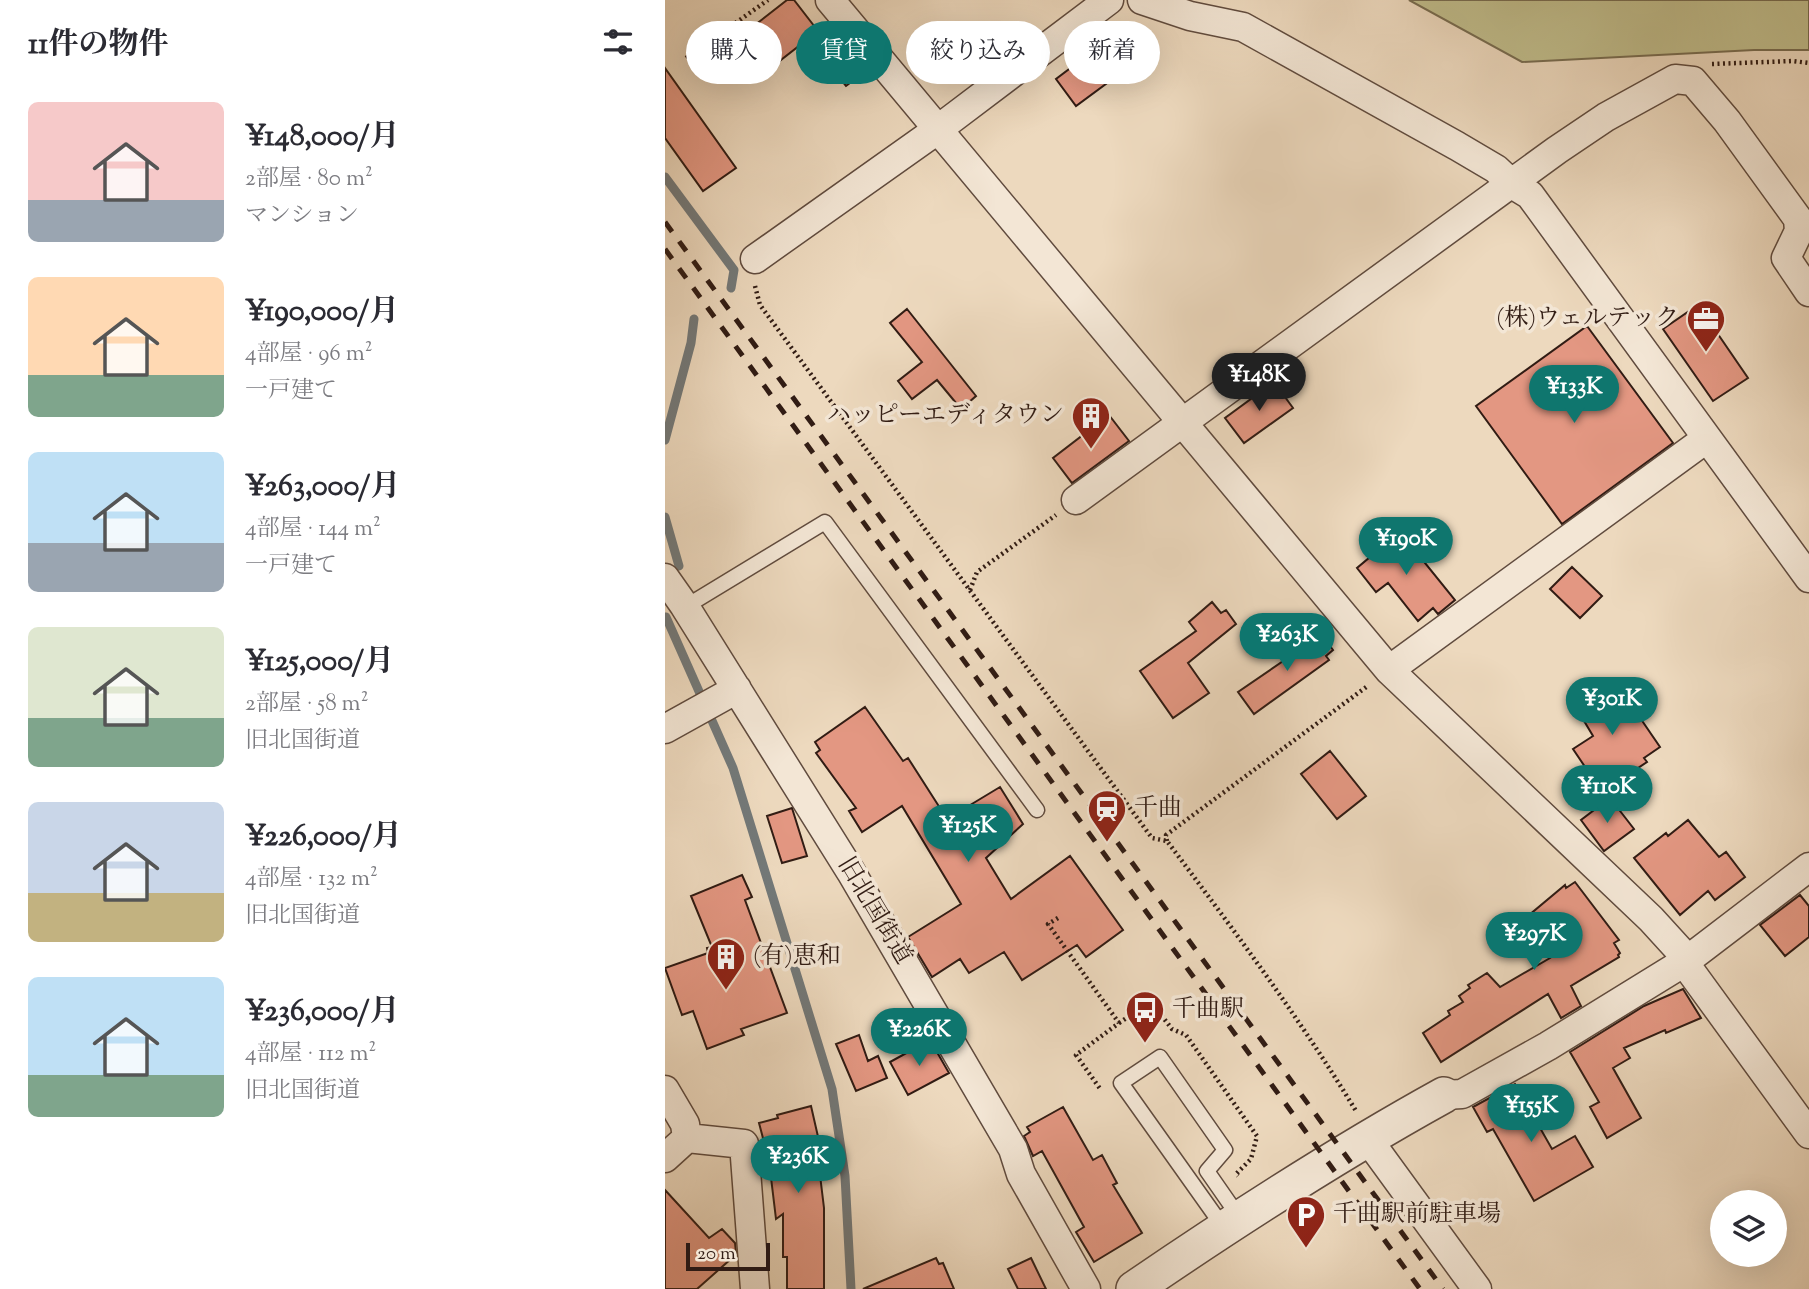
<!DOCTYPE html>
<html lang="ja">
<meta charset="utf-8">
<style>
body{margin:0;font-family:"Sorts Mill Goudy","Noto Serif JP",serif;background:#f7f7f7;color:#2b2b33;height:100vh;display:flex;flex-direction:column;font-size:26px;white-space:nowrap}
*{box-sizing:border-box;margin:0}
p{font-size:23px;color:#7c7c81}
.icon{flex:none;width:38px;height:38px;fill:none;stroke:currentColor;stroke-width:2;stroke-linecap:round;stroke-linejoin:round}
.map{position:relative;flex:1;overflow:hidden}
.panel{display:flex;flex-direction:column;background:#fff;width:665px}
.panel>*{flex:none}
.top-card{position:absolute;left:21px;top:21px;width:665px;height:63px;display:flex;gap:14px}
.fabs{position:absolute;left:1045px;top:1190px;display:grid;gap:14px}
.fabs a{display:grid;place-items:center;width:77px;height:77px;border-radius:50%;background:#fff;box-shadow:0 7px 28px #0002;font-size:35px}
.scale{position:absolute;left:21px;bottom:18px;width:84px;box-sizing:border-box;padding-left:7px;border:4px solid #311c14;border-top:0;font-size:19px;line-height:24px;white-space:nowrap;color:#311c14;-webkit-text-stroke:5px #f3e6d5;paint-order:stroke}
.price{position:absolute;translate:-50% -60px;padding:0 16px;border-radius:24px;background:#0f766e;color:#fff;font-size:23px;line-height:46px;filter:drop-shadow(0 2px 4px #0008)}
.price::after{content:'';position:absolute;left:50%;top:42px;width:21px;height:16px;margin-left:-10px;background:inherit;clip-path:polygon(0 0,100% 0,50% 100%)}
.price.selected{background:#222;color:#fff}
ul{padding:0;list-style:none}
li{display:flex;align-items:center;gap:21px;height:175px;padding:0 28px}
li span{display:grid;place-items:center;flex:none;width:196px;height:140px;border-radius:10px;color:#555}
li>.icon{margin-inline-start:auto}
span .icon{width:84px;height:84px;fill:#fffc;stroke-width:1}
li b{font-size:30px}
h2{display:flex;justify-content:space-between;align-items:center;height:84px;padding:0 28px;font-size:30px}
.tag{padding:0 24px;border-radius:32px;background:#fff;box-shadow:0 7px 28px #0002;font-size:24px;line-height:63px}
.tag.selected{background:#0f766e;color:#fff}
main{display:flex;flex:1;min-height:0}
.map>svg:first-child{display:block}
.green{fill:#c0bd8c;stroke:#786c50;stroke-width:2}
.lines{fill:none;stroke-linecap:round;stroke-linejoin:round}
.stream{stroke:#737979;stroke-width:9}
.building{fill:#e39782;stroke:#311c14;stroke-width:2}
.service-casing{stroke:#604b3e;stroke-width:17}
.minor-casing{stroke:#604b3e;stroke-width:31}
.tertiary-casing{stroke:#604b3e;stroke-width:38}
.path{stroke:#311c14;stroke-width:4.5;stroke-dasharray:2 3.5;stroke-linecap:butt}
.service{stroke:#f3e6d5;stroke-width:14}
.minor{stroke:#f3e6d5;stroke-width:28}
.tertiary{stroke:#f3e6d5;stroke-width:35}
.rail{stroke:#311c14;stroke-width:5;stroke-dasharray:12 12;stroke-linecap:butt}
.labels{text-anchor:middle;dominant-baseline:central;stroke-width:7;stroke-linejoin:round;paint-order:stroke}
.poi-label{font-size:24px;fill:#311c14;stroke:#f3e6d5;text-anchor:start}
.street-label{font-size:24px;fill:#311c14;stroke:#f3e6d5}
</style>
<main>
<section class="panel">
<h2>11件の物件<svg class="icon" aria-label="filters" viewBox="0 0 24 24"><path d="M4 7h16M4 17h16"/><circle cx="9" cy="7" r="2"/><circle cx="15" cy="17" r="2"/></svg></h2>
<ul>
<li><span style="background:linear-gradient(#f6c9c9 70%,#9aa5b1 0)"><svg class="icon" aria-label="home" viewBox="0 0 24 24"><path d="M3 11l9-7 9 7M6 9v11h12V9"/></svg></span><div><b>¥148,000/月</b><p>2部屋 · 80 m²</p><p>マンション</p></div></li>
<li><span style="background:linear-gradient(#ffd9b3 70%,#7fa58c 0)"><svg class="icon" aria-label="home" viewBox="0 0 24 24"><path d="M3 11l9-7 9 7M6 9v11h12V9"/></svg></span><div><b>¥190,000/月</b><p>4部屋 · 96 m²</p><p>一戸建て</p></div></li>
<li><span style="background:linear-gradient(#bfe0f5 65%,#9aa5b1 0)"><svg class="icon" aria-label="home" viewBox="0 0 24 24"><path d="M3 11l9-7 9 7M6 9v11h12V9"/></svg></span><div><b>¥263,000/月</b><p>4部屋 · 144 m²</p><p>一戸建て</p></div></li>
<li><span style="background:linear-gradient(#dfe7d0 65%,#7fa58c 0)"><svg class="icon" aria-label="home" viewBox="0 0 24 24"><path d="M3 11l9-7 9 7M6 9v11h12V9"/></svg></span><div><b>¥125,000/月</b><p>2部屋 · 58 m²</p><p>旧北国街道</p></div></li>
<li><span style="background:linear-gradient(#c9d6e8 65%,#c2b280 0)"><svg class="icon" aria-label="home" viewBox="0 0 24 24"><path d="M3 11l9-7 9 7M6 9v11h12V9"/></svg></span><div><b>¥226,000/月</b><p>4部屋 · 132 m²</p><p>旧北国街道</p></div></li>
<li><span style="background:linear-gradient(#bfe0f5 70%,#7fa58c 0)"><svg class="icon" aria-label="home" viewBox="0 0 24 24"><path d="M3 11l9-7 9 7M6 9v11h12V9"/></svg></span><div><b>¥236,000/月</b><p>4部屋 · 112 m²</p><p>旧北国街道</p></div></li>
</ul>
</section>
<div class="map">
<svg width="1144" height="1289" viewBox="0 0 1144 1289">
<rect width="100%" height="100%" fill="#edd9be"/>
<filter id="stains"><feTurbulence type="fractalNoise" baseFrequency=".00286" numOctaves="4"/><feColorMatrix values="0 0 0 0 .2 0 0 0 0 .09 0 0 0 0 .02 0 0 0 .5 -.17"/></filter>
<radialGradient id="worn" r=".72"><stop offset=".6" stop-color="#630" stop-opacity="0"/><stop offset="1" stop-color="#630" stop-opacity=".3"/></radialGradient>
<!-- green -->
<path class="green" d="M744,0H1144V50H1089L857,62Z"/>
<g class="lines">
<!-- stream -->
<path class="stream" d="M0,177L69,270L66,288
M0,440L26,343L29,319
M0,517L14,566
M1,617L68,768L167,1089L180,1176L186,1289"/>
</g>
<!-- building -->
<path class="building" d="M122,0H129L153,31L103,70L76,36Z
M177,41L201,71L181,86L157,57Z
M432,48L453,75L411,106L391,79Z
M0,68L71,168L38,191L0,138Z
M1033,305L1083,378L1048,401L998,329Z
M242,309L311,396L296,409L272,380L247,399L233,381L257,362L225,323Z
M922,326L1008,443L897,524L811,406Z
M609,382L628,408L579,443L560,418Z
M444,415L464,441L407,483L388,458Z
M735,532L790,600L773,614L768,608L753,621L723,583L711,592L692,568Z
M907,567L937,596L915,618L885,589Z
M547,602L556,613L561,610L571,624L523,663L544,693L508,718L475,671L531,631L524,622Z
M655,632L668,650L661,656L664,660L589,714L573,692L624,657L623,655Z
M947,681L965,711L969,709L995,747L979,758L982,762L937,792L908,749L928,736L909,704Z
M200,707L238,761L243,758L282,819L335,787L358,824L321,858L346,899L405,856L458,930L421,957L412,945L357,980L339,952L304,973L295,959L267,977L243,937L296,904L237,806L197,832L184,811L191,808L151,753L155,750L150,742Z
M665,751L701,796L672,819L636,774Z
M945,798L969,829L939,851L916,820Z
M127,808L142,856L117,863L102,816Z
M1023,820L1054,857L1061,852L1080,877L1050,900L1043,891L1015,915L969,858L1001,833L1003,836Z
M77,875L87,897L80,900L122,1013L76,1029L79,1035L42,1049L28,1011L17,1015L0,968L43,953L42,948L47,947L26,896Z
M910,882L954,940L949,943L955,953L953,955L954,957L906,986L916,1006L896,1018L883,994L776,1062L758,1033L785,1015L783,1011L798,1002L794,996L805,988L803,985L822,973L835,987L885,958L862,926L868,922L863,916L900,885L901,888Z
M1135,895L1144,906V937L1120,956L1095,925Z
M1018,989L1036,1018L1001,1033L1000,1030L959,1048L965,1058L948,1068L976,1118L942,1138L925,1107L934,1102L905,1052L979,1006Z
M194,1035L203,1061L213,1056L222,1078L191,1091L171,1044Z
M265,1040L284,1073L243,1095L225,1062Z
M850,1084L887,1149L910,1136L928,1167L869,1201L828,1129L822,1132L808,1107Z
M146,1106L154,1141L151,1142L159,1208V1289H122V1257H118V1214L111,1219L104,1161L94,1123L113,1118L112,1115Z
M398,1107L428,1160L437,1155L452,1183L448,1185L477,1233L429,1262L411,1232L419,1227L377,1151L368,1156L359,1136L365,1132L362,1127Z
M0,1190L44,1238L57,1229L70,1243L71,1253L67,1258L32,1289H0Z
M271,1258L274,1264L278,1263L289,1289H198Z
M366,1258L381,1289H353L343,1269Z"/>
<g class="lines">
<!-- service casing -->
<g class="service-casing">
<path id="service" d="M20,607L160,522L372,810
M559,1228L456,1083L495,1057L560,1150L542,1171L574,1217"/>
</g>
<!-- minor casing -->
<g class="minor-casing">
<path id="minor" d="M165,0L724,670L986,919L1017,953L1024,969L1144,1134
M477,0L525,16L578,27L792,146L831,169L847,184L865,195L1144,578
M90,259L272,130L444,0
M411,500L892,150L941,117L1010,79L1028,81L1062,121L1133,219L1134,231L1121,258L1144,292
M0,578L19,605L186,872L348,1149L356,1174L421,1289
M724,670L1041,439
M0,729L72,689
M0,1090L20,1124L22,1138
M779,1095L797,1094L883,1046L1021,961L1144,867
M702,1138L812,1289
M0,1158L22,1138L79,1144L90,1289"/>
</g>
<!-- tertiary casing -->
<g class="tertiary-casing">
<path id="tertiary" d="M469,1289C570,1220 672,1154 779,1095"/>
</g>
<!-- path -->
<path class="path" d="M21,58L103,0
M1047,64L1128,61L1144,63
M90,286L95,305L487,838L502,841C568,929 634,1017 691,1111
M305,590L312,572L391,515
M502,841L501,835L704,685
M393,918L383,924L454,1023L411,1055L436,1090
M454,1023L486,1002L507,1029L521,1035L592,1136L586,1159L571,1174L573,1176"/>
<!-- service -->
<use href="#service" class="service"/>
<!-- minor -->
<use href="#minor" class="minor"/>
<!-- tertiary -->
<use href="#tertiary" class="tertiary"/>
<!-- rail -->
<path class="rail" d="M0,222L778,1289
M0,249L755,1289"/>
</g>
<!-- icons -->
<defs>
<g id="office-pin" transform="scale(2.0125)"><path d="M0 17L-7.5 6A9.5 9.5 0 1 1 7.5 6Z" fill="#8f2418" stroke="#f3e6d5"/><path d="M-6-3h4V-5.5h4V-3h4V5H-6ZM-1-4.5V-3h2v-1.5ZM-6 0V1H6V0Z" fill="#fff"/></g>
<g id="building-pin" transform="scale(2.0125)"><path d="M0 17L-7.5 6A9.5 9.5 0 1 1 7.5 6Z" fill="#8f2418" stroke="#f3e6d5"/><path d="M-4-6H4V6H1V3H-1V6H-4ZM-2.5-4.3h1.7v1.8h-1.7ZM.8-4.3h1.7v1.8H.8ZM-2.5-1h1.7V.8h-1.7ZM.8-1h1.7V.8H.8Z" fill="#fff"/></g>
<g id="station-pin" transform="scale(2.0125)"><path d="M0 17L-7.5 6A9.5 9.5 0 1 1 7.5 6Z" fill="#8f2418" stroke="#f3e6d5"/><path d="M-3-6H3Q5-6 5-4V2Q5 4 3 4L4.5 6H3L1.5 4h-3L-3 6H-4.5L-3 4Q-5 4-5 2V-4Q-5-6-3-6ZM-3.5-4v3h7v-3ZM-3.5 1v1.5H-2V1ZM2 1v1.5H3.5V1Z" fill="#fff"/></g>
<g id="bus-pin" transform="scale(2.0125)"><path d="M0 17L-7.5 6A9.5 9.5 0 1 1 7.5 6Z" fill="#8f2418" stroke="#f3e6d5"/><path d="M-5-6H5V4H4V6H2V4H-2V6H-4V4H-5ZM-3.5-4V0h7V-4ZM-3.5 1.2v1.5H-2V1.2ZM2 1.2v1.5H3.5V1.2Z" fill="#fff"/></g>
<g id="parking-pin" transform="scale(2.0125)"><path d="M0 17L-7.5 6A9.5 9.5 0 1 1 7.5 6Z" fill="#8f2418" stroke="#f3e6d5"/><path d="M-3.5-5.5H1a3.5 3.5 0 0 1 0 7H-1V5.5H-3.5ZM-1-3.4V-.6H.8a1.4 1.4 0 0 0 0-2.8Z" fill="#fff"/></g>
</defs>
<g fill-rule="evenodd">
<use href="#office-pin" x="1041" y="319"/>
<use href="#building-pin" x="426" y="416"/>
<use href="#station-pin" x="442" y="809"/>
<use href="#building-pin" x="61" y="957"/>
<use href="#bus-pin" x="480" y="1010"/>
<use href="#parking-pin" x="641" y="1215"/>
</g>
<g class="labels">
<!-- poi labels -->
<g class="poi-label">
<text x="1014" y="319" text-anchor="end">(株)ウェルテック</text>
<text x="399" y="416" text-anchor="end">ハッピーエディタウン</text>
<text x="469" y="809">千曲</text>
<text x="88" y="957">(有)恵和</text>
<text x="507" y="1010">千曲駅</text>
<text x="668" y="1215">千曲駅前駐車場</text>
</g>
<!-- street labels -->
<g class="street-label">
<text transform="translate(209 911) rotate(59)">旧北国街道</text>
</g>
</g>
<rect width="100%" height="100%" filter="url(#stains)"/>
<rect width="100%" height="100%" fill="url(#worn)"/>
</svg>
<div class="fabs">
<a><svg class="icon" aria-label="layers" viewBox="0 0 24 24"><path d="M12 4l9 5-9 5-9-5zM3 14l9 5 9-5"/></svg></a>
</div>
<div class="scale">20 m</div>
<b class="price selected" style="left:594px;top:413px">¥148K</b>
<b class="price" style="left:909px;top:425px">¥133K</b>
<b class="price" style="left:741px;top:577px">¥190K</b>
<b class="price" style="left:622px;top:673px">¥263K</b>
<b class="price" style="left:947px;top:737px">¥301K</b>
<b class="price" style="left:942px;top:825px">¥110K</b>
<b class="price" style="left:303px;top:864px">¥125K</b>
<b class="price" style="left:869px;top:972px">¥297K</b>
<b class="price" style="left:254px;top:1068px">¥226K</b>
<b class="price" style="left:866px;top:1144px">¥155K</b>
<b class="price" style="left:133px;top:1195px">¥236K</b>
<div class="top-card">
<a class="tag">購入</a>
<a class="tag selected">賃貸</a>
<a class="tag">絞り込み</a>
<a class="tag">新着</a>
</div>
</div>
</main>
